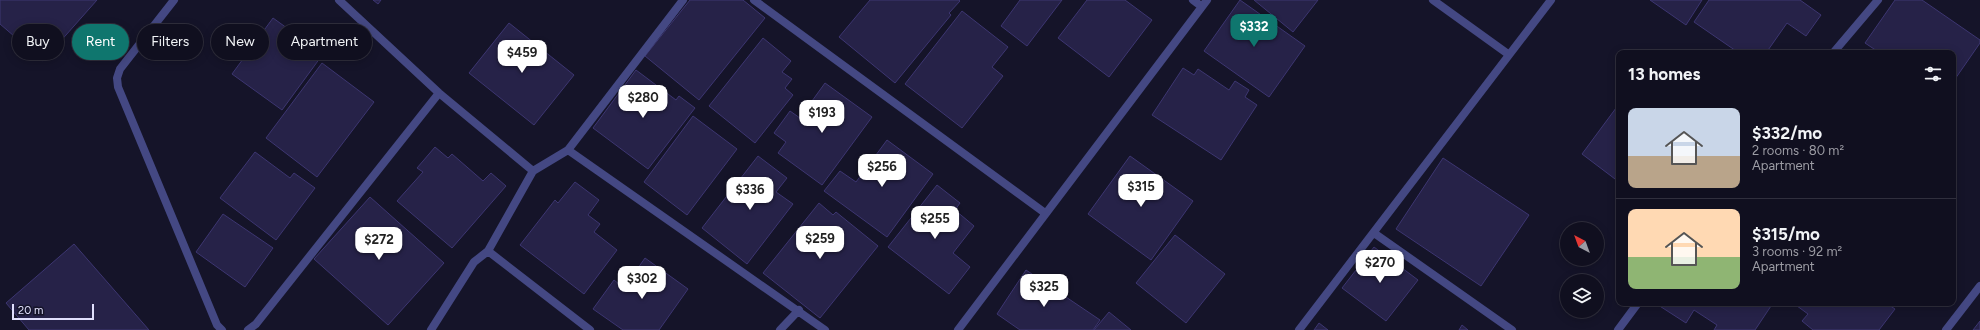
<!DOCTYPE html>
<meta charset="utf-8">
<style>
body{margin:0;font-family:Figtree,sans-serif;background:#1e1d2c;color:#f1f3f6;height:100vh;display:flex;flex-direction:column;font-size:15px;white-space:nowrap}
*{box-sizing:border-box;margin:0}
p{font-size:13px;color:#9c9ca4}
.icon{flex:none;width:22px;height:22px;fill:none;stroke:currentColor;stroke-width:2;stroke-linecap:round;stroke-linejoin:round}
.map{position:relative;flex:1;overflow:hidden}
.details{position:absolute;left:1616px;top:50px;width:340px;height:256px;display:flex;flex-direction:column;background:#100f1f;border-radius:8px;box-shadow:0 2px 10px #0003,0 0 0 1px #302f3d}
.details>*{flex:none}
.banner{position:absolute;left:12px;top:24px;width:380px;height:36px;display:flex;gap:8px}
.needle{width:26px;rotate:319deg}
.controls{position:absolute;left:1560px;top:222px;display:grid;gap:8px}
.controls a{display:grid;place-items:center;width:44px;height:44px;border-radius:50%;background:#100f1f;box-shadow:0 2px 10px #0003,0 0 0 1px #302f3d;font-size:20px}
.scale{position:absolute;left:12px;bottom:10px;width:82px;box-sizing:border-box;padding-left:4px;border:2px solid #e0dffc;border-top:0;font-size:11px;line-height:14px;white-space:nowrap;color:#e0dffc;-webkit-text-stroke:3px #151429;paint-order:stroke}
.price{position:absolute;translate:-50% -34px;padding:0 9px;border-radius:8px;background:#fff;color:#222;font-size:13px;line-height:26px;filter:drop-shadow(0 1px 2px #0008)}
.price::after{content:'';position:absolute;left:50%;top:24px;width:12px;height:9px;margin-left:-6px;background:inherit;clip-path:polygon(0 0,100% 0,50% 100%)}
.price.on{background:#0f766e;color:#fff}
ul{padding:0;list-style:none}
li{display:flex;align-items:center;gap:12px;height:100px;padding:0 12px}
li+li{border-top:1px solid #302f3d}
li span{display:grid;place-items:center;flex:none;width:112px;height:80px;border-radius:8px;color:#555}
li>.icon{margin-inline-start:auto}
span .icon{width:48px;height:48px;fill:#fffc;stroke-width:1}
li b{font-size:17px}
h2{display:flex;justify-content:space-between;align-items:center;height:48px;padding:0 12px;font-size:17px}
.tag{padding:0 14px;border-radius:18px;background:#100f1f;box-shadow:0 2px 10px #0003,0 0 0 1px #302f3d;font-size:14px;line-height:36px}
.tag.on{background:#0f766e;color:#fff}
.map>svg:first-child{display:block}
.building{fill:#262248;stroke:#3d3671}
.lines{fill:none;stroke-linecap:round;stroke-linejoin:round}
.street{stroke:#444883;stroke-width:8}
</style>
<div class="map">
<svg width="1980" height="330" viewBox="0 0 1980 330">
<rect width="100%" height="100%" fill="#151429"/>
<!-- building -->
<path class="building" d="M0,0H97L43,61L0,24Z
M373,0H381L378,4Z
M690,0H743L765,18L699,100L645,56Z
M870,0H959L960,1L949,13L951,15L895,83L839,37Z
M1020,0H1062L1027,46L1001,26Z
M1087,0H1125L1152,20L1109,77L1058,38Z
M1240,0L1305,46L1269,97L1204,51Z
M1254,0H1318L1293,32Z
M1650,0H1702L1686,25Z
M1709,0H1800L1821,15L1806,36L1787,23L1766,53H1739L1694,22Z
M1895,0H1922L1980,40V43L1953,82V53H1880L1865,43Z
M962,11L1008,47L992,67L1003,76L962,128L905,84Z
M273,18L323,54L282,110L232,74Z
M509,23L574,75L534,125L469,73Z
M763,38L791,61L782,72L792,79L785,88L793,95L755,143L709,106Z
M322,63L374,102L317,177L266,138Z
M1183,68L1194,75L1198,69L1229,90L1235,81L1249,90L1245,97L1257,105L1221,160L1152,115Z
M636,70L676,100L679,96L695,108L648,169L593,128Z
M825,83L872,117L822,185L778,153L786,142L774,133L790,111L807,123L819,106L812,101Z
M1619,104V182L1582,154Z
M693,116L737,149L687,215L644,182Z
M887,140L933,174L887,237L824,191L840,171L856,182Z
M435,147L448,158L452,154L483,181L491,173L506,186L452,248L397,201L423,172L417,168Z
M255,152L290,178L294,173L315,188L276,240L220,198Z
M758,156L787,178L776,192L793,204L747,264L702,228Z
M1130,156L1193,201L1151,260L1088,214Z
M1443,158L1529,215L1481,286L1396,229Z
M575,182L599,200L588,215L600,224L594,232L617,250L584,294L520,245L555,200L558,203Z
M937,185L960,203L955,210L974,226L953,253L970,267L949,294L888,247Z
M370,197L444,263L388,325L314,259Z
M819,203L833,215L836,212L878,246L820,318L763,273Z
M223,214L273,248L245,287L196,252Z
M1175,235L1225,274L1186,323L1136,283Z
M74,244L149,330H29L6,303Z
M1374,247L1418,280L1386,321L1342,288Z
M645,258L688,289L659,330H623L593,309L614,280L624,288Z
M1026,270L1100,320L1093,330H1020L997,314Z
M1655,303H1773L1755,330H1714L1717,325L1694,310L1686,323Z
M1793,303H1886L1895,309L1879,330H1813L1802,321L1808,314Z
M1109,312L1131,330H1094Z
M1980,321V330H1973Z
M1319,323L1328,330H1314Z
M1462,325L1468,330H1459Z"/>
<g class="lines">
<!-- street -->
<path class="street" d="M174,0L120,69L117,78L118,87L217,325L222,330
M339,0L439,93L533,171
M754,0L1045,213
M1193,0L1201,6
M1433,0L1508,54
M1833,53L1878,0
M568,150L825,330
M1374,233L1512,330
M488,251L590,330
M248,330L256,324L439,93
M431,330L474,262L488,251L533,171L568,150L683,0
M780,330L799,310
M958,330L1207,0
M1299,330L1551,0
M1618,330L1638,303
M1946,330L1980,286"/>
</g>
</svg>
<div class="controls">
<a><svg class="needle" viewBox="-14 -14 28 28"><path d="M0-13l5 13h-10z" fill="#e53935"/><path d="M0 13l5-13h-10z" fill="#9c9ca4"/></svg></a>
<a><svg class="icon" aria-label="layers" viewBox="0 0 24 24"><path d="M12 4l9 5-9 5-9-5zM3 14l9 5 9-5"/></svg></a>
</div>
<div class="scale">20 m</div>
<b class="price on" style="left:1254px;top:48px">$332</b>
<b class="price" style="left:522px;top:74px">$459</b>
<b class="price" style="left:643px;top:119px">$280</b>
<b class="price" style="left:822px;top:134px">$193</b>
<b class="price" style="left:882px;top:188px">$256</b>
<b class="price" style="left:1141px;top:208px">$315</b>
<b class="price" style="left:750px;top:211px">$336</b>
<b class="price" style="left:935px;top:240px">$255</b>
<b class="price" style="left:820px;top:260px">$259</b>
<b class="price" style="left:379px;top:261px">$272</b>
<b class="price" style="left:1380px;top:284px">$270</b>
<b class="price" style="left:642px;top:300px">$302</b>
<b class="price" style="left:1044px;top:308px">$325</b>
<div class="banner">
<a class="tag">Buy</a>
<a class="tag on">Rent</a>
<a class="tag">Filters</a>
<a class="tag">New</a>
<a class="tag">Apartment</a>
</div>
<section class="details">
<h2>13 homes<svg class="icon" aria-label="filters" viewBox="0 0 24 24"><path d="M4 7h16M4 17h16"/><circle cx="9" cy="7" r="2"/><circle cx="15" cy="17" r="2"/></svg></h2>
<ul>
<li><span style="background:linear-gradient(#c9d6e8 60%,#b9a48a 0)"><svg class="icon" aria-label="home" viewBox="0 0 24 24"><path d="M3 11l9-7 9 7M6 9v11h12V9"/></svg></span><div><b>$332/mo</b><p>2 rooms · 80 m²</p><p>Apartment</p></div></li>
<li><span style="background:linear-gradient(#ffd9b3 60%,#8fb573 0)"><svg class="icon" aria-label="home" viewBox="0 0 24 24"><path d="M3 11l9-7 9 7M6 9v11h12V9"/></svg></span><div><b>$315/mo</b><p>3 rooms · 92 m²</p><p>Apartment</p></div></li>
</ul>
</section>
</div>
